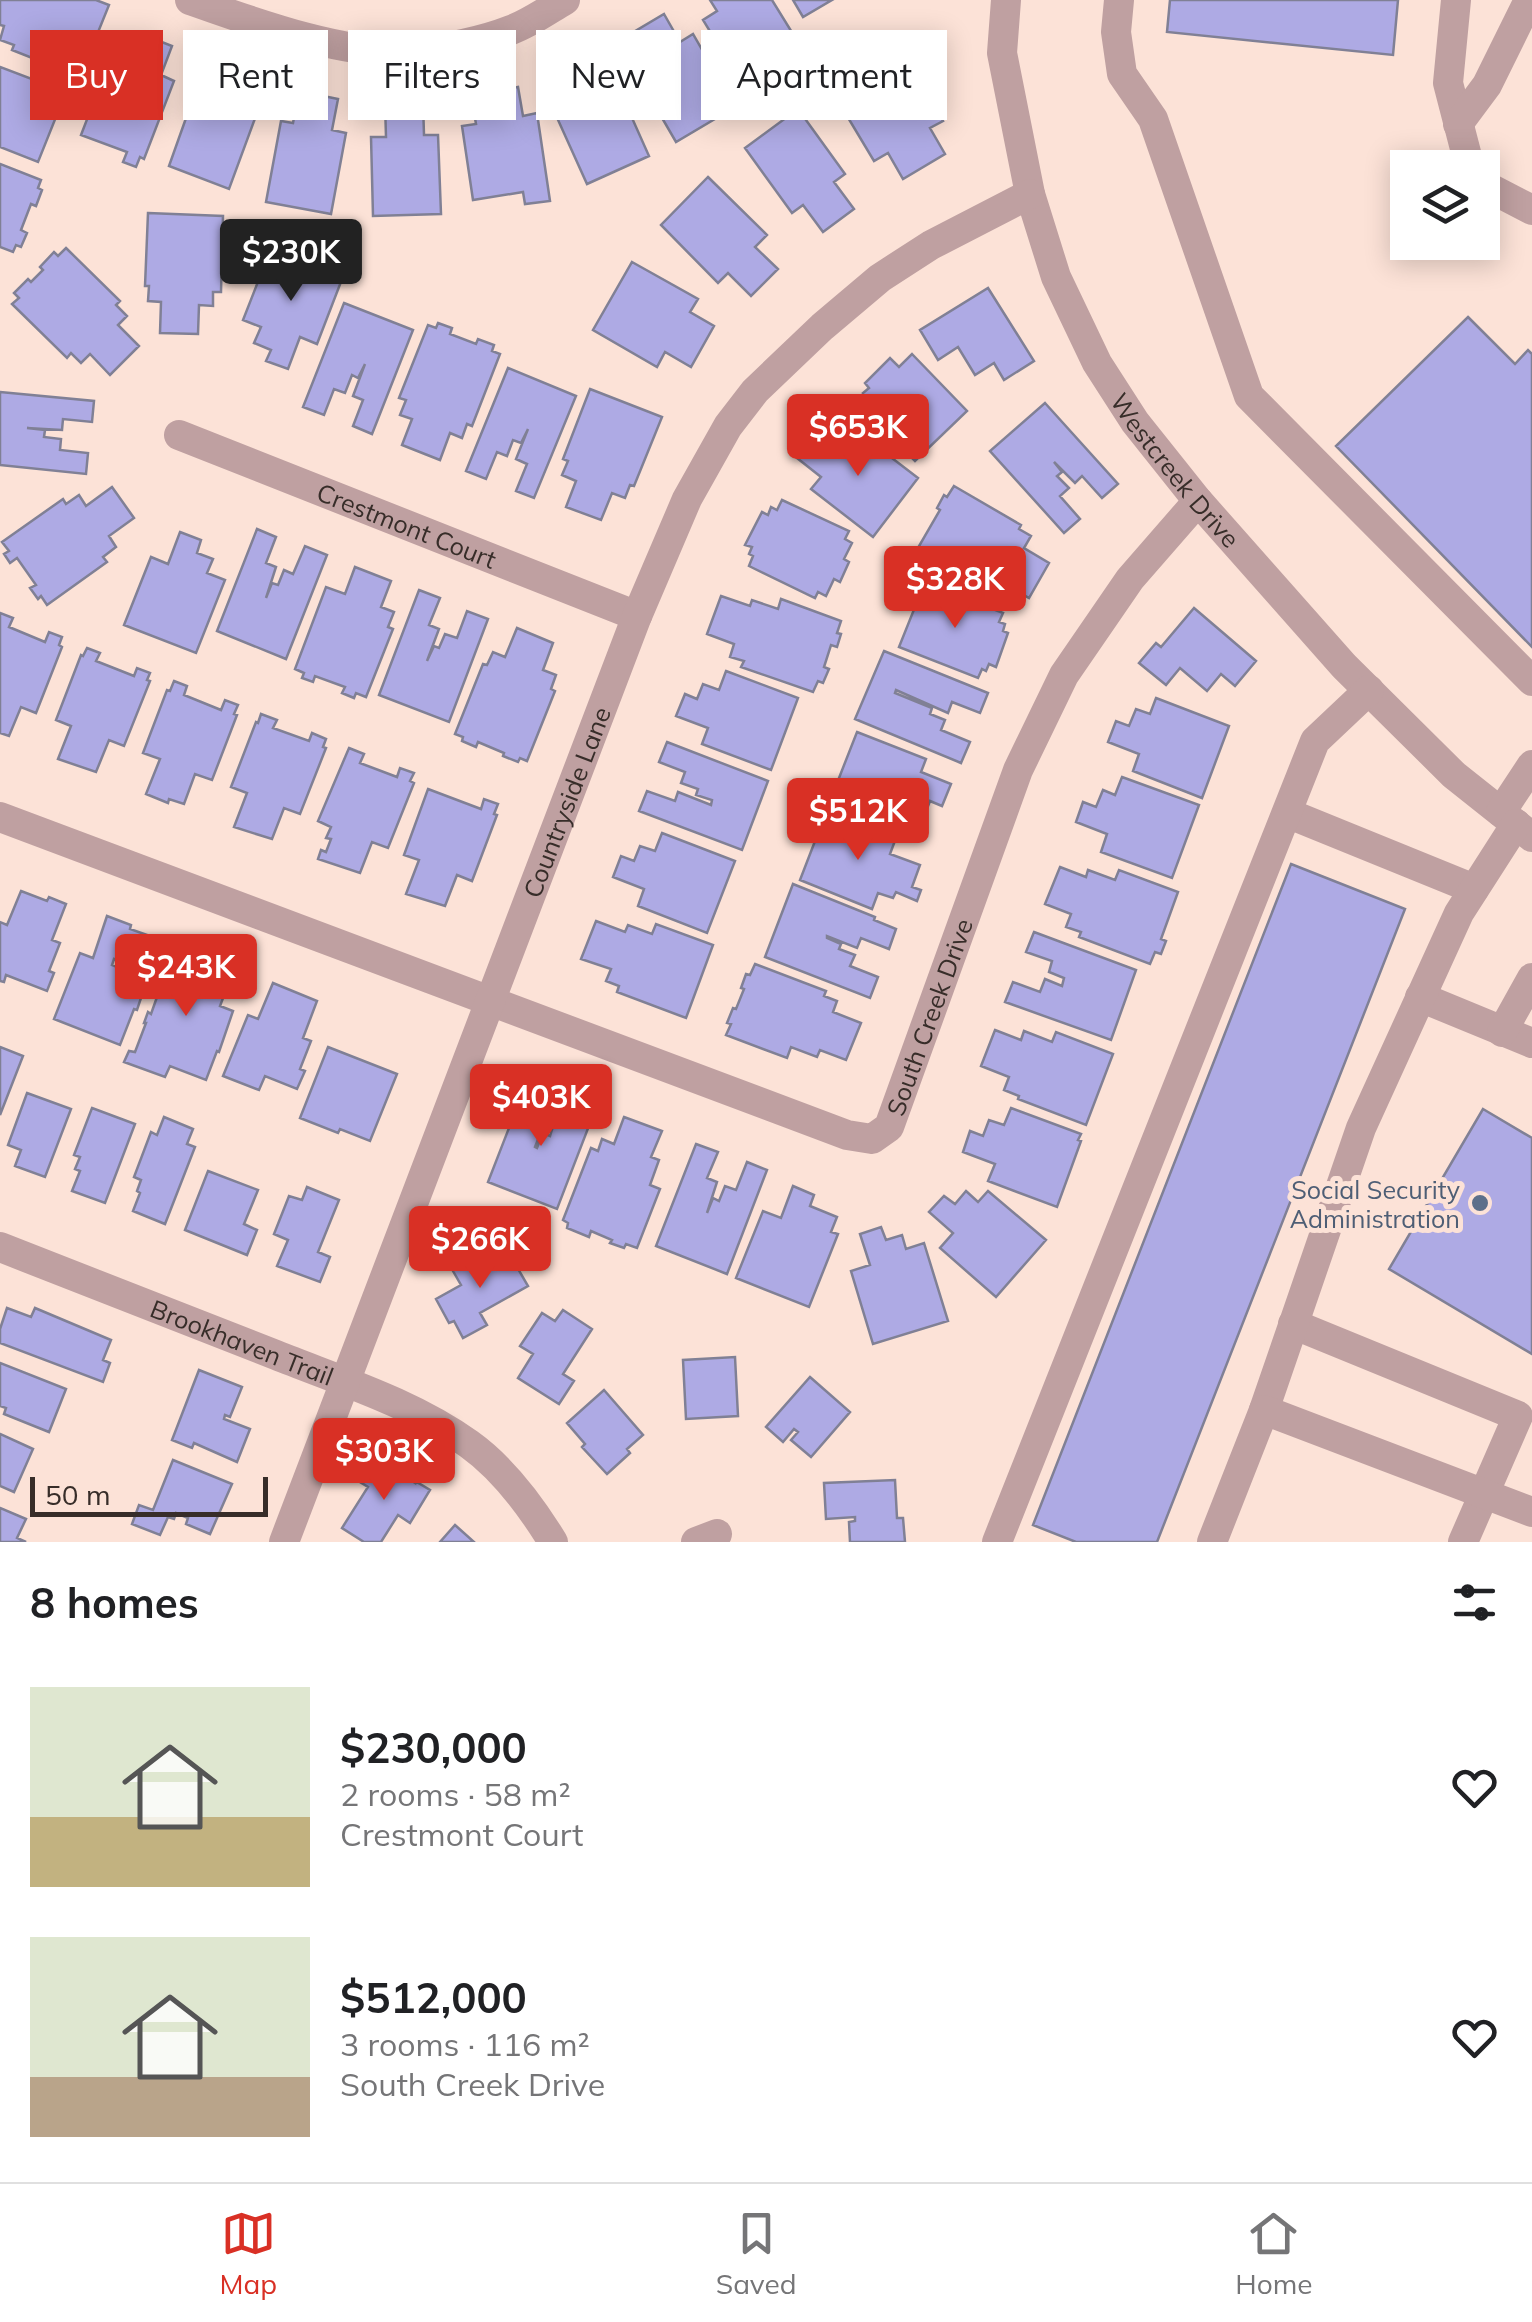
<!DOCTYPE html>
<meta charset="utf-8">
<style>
body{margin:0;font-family:Mulish,sans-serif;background:#f6f6f6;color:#202124;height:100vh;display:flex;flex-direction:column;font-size:38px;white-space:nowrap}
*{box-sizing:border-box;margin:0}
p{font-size:32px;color:#757577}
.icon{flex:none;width:55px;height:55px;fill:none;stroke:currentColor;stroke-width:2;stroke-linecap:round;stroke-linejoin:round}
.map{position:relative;height:1542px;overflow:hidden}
.details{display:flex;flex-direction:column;background:#fff;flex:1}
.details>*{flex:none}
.guide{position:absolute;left:30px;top:30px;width:1000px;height:90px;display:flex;gap:20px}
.controls{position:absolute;left:1390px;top:150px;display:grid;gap:20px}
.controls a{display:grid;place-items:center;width:110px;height:110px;border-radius:0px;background:#fff;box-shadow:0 5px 25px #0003;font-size:50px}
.scale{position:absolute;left:30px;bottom:25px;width:238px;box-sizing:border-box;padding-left:10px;border:5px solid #372d29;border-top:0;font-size:28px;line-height:35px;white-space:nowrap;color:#372d29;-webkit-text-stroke:8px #fce2d7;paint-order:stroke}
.price{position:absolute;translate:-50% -85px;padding:0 22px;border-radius:10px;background:#d93025;color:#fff;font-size:32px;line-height:65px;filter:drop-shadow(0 2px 5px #0008)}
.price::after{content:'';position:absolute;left:50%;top:60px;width:30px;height:22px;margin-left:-15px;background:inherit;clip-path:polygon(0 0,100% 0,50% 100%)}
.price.selected{background:#222;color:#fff}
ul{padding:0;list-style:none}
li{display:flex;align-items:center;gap:30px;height:250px;padding:0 30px}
li span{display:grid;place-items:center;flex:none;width:280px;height:200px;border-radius:0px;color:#555}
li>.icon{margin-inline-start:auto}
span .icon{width:120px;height:120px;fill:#fffc;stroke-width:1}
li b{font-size:42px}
h2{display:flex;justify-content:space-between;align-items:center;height:120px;padding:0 30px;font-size:42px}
.tag{padding:0 35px;border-radius:0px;background:#fff;box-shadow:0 5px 25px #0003;font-size:35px;line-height:90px}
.tag.selected{background:#d93025;color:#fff}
.tabs{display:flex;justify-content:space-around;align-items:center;height:140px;border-top:2px solid #e0e0e0;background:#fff;font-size:28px;color:#757577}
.tabs a{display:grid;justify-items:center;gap:5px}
.tabs .selected{color:#d93025}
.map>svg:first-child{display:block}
.building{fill:#aeaae4;stroke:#808095;stroke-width:2.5}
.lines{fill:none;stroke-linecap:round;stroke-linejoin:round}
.minor{stroke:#bfa0a1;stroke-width:30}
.service-dot{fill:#5c6f8a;stroke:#fce2d7;stroke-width:4}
.labels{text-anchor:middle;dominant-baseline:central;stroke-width:10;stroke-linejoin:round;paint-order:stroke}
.street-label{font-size:25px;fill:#372d29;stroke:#fce2d7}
.service-label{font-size:25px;fill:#4e5e75;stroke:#fce2d7;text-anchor:end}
</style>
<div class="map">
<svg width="1532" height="1542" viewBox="0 0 1532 1542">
<rect width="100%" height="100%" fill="#fce2d7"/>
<!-- building -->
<path class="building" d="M0,0H96L109,5L80,77L12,50L14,45L0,40L4,26L0,25Z
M710,0H772L806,55L747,92L703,20L717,11Z
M793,0H832L803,17Z
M1170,0H1398L1393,55L1167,32Z
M664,14L680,42L693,34L735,107L676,142L633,68L647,60L632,33Z
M136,32L172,46L161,75L174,81L144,159L140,157L136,167L123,162L127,152L81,135L111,57L125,63Z
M590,56L604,87L616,82L649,156L587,184L554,111L569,105L554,72Z
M904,56L943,121L930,128L945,154L903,179L888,153L874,161L835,96Z
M220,64L255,77L243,108L257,113L229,189L169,166L196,90L208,95Z
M0,67L66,92L38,162L0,147Z
M518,87L523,116L537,113L550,201L525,204L523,192L473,200L462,126L476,124L471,95Z
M299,91L338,99L332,130L346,133L331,214L266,202L281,121L293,123Z
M423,102L424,135H438L441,214L373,216L371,137H386L385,103Z
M798,109L845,174L834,182L854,209L823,232L803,205L792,213L745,148Z
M0,164L41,180L38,188L42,190L36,206L31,204L21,230L27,233L21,247L16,245L13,252L0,247Z
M708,177L767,235L755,247L778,269L751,296L728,273L718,283L661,225Z
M148,213L223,216L221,292H213V306L199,305L198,334L160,333L161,302L148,301L149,286H145Z
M272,246L344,274L317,344L300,337L288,369L266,361L271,350L254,343L261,327L243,320Z
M66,248L120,301L116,305L127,316L118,325L139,346L110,375L90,354L81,363L71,353L67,358L12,304L19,298L14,293L28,279L31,282L43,270L40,267L54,252L58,256Z
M632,262L698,299L690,312L714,326L691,367L665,352L657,367L593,330Z
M988,288L1034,361L1004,380L994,363L975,375L958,347L938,360L920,330Z
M344,303L413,330L372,434L353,426L363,400L353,396L365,364L358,378L352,375L345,393L334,389L324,415L303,407Z
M1468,317L1515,364L1528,350L1532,354V647L1336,446Z
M438,323L452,328L450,334L476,344L478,339L494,345L492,351L500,354L472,426L467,424L462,438L450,433L440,460L402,445L412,419L400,415L406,400L399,398L428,325L436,328Z
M912,354L967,411L915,461L858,404L866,396L863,393L869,388L865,383L890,358L899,367Z
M508,368L576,396L534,498L516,491L527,464L516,459L528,429L521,443L513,440L507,456L497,452L486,479L466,471Z
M590,389L662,417L634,486L630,485L625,498L612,493L601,520L566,507L576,481L562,475L568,461L563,459Z
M0,392L94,401L92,422L63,419L62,430L27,428L45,430L44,437L61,439L60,450L88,453L86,474L0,465Z
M1045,403L1118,484L1102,498L1082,476L1075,483L1054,462L1062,472L1057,476L1069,488L1060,496L1080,519L1064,533L990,451Z
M854,429L918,478L873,537L811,489L821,477L797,458L810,442L820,450L831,435L843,444Z
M954,486L1021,525L1019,529L1031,536L1024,548L1049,563L1029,598L1003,583L1000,589L975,575L970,584L915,553L940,510L937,508L944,495L947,497Z
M112,487L134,518L109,536L116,547L103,557L107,562L47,605L41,596L38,599L30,588L36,585L17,558L10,563L4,554L9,551L2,542L63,499L66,504L79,495L86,506Z
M782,500L849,531L845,539L852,543L844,559L849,562L840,582L834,579L826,596L818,592L815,598L749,566L753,556L749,554L752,547L745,545L762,512L768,515L771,507L777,510Z
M257,529L276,537L266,563L276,567L266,598L272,583L278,585L284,570L293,574L305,546L327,555L286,659L217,631Z
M180,532L201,540L197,553L213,559L207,573L225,580L196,653L124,625L151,557L168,564Z
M355,567L391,581L381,607L394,612L388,627L393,629L366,697L356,693L354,698L342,693L345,687L315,676L313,682L302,678L304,673L295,669L326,587L345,594Z
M925,582L1003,613L999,622L1005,624L1003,631L1008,633L996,667L989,664L986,671L982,669L978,678L899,647Z
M419,590L440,598L429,625L439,629L427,661L434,646L439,648L445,634L457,638L467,611L488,619L449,722L379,695Z
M721,596L750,606L752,600L778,609L781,599L841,621L837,633L841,634L837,647L831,645L824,667L829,669L823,683L818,681L813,692L741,667L744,661L730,657L734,644L707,634Z
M1194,608L1256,661L1235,686L1221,674L1207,691L1180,668L1166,685L1139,663L1156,643L1161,647Z
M0,613L13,618L9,627L45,642L49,632L62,637L59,645L62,647L36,713L21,707L9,736L0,733Z
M517,628L553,643L543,670L556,675L551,689L555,691L527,761L520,758L518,762L503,756L504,753L478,742L476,747L462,741L463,737L455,734L483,664L487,665L493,652L505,657Z
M87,648L100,653L96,661L134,676L137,668L150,673L147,680L150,681L124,746L109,740L96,772L58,759L71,726L56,720L81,655L83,656Z
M884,651L988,693L980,713L952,702L948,713L896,690L895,693L932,708L930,714L945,720L941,730L970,742L961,763L855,719Z
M726,671L798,698L771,770L702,744L708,728L676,716L685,694L697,699L703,684L719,690Z
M174,681L187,686L184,695L221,710L225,700L238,705L234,714L237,715L212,780L195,774L184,804L169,799L168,803L146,794L160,759L143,753L167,690L170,691Z
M1156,698L1229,726L1202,798L1133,771L1139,754L1108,742L1116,721L1129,726L1136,709L1150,714Z
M261,714L277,720L273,728L309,741L312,733L326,739L323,747L326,748L300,814L284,808L272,839L234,827L247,793L231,787L256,722L258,723Z
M857,732L926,759L921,772L951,784L942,806L930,801L923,819L910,814L904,830L830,801Z
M667,742L768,781L742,850L639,811L647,791L675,801L678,792L711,805L712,800L696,795L698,789L681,783L685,772L659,762Z
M349,748L364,754L360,763L397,777L400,768L414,773L410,781L414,783L388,848L372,842L360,873L318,859L321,850L326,852L331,839L326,838L331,827L318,821Z
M1122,777L1199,805L1172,878L1101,852L1107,834L1076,822L1083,802L1096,807L1103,790L1115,795Z
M428,789L481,809L484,799L498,804L494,814L497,815L472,881L457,875L445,906L406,894L419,860L404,855Z
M827,810L896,838L890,854L920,865L912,887L921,890L917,901L896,892L893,898L878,893L872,909L800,880Z
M662,833L735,861L707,933L638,906L644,889L613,877L621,856L634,861L640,846L655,851Z
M1291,864L1405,909L1157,1542H1076L1033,1525Z
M1060,867L1086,877L1088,870L1115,880L1119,870L1178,892L1161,939L1166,941L1161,954L1155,952L1150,964L1079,937L1081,932L1066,927L1071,914L1045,904Z
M793,884L875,917L874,920L896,929L889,949L861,938L857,948L827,936V938L841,944L839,949L855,955L850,966L878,977L870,998L765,957Z
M21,891L47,901L49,897L66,904L52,940L60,943L49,971L54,973L47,991L6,975L4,982L0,981V922L7,925Z
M107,916L131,925L130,929L150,936L138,968L114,959L112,965L146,978L139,994L142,995L137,1010L134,1009L120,1045L54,1019L80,953L93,958Z
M596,921L625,932L628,925L652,934L656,924L713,945L686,1018L617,992L619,986L606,981L611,969L581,959Z
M1034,932L1136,970L1111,1040L1005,1002L1013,982L1040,992L1045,979L1062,986L1064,978L1049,972L1052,961L1026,952Z
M190,952L234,969L220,1006L233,1011L219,1052L217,1051L206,1080L170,1066L165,1077L124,1062L129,1051L135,1052L146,1023H144L148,1012L151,1014L162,983L165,985L178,953L188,956Z
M755,964L826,991L824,996L837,1001L833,1012L861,1023L846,1060L820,1050L817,1057L791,1047L787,1058L726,1035L731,1024L727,1023L733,1008L736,1009L744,989L741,988L746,974L750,975Z
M273,983L317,1001L303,1038L311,1041L300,1069L305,1071L297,1089L265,1076L259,1090L223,1076L248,1015L258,1019Z
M995,1030L1021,1040L1024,1031L1052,1042L1056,1032L1113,1054L1086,1125L1018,1099L1019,1096L1004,1090L1009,1077L981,1066Z
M0,1047L23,1056L0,1115Z
M328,1047L397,1074L370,1141L340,1129L338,1133L300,1118Z
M528,1079L548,1087L537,1113L547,1117L535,1147L537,1148L543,1133L550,1136L555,1120L566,1125L577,1097L597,1105L557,1209L488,1182Z
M27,1093L71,1109L45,1177L15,1166L21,1150L8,1145Z
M92,1108L135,1124L105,1203L72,1191L80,1171L75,1169L80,1157L74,1155Z
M1011,1108L1081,1134L1078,1140L1081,1141L1057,1207L988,1181L995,1164L963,1152L970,1131L983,1136L989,1120L1004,1125Z
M1483,1109L1532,1138V1354L1389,1269Z
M164,1117L193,1129L187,1144L195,1147L165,1224L133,1211L140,1193L137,1191L141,1180L134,1177L151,1132L157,1135Z
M624,1117L662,1131L651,1157L659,1160L650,1185L660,1189L637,1248L626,1244L624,1248L610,1243L612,1240L591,1231L589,1237L567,1228L568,1223L563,1220L591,1148L598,1151L602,1139L614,1144Z
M696,1144L718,1152L707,1178L717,1182L707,1213L713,1198L719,1201L725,1186L736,1190L747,1162L767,1170L727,1274L656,1246Z
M208,1171L258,1190L244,1224L257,1230L247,1255L185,1230Z
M793,1186L814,1195L810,1206L837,1217L831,1232L838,1234L809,1307L736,1278L763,1211L781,1218Z
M307,1187L339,1200L318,1252L330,1257L320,1282L277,1266L288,1240L274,1234L289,1196L302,1200Z
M966,1191L978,1202L988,1191L1046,1240L996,1297L940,1248L953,1233L929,1212L944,1196L955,1204Z
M881,1227L886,1240L902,1235L906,1249L924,1243L948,1321L873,1344L851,1271L870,1265L860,1234Z
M491,1249L498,1261L510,1255L528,1286L480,1313L487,1325L463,1338L454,1321L449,1323L436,1299L461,1285L453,1271Z
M7,1308L31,1317L35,1308L111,1340L103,1360L110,1363L103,1382L0,1343V1329Z
M563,1310L592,1329L563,1374L574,1381L559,1404L518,1378L533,1354L520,1346L542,1313L555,1321Z
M735,1357L738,1416L686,1419L683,1360Z
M0,1363L66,1389L49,1432L4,1414L6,1408L0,1406Z
M199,1370L242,1387L230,1417L225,1415L224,1419L250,1429L237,1462L194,1443L192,1448L172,1440Z
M810,1377L850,1412L811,1457L791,1440L798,1432L794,1429L783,1442L766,1427Z
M604,1390L643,1435L627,1449L630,1453L607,1474L582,1447L585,1444L567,1423Z
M0,1434L33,1449L14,1492L0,1486Z
M376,1457L415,1483V1481L430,1490L410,1523L398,1515L381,1542H364L342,1528L368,1487L360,1482Z
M173,1460L232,1484L210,1534L186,1524L188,1518L176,1513L174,1519L168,1517L160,1535L132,1524L139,1505L153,1510Z
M895,1480L897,1518H903L905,1542H850L849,1522L855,1521V1517L826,1519L824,1483Z
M0,1508L26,1519L17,1538L26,1542H0Z
M455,1525L474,1542H440Z"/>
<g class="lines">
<!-- minor -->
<g class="minor">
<path d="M190,0C255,23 345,56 414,52C444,49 483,41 511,30C530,23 548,10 565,0"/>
<path id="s1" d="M1006,0L1002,53L1030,194L1056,277L1097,363L1135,422L1198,501L1344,666L1454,775L1532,837"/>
<path d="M1119,0L1116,32L1122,74L1153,119L1249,396L1532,681"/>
<path d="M1456,0L1448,83L1470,168"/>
<path d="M1458,124L1487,85L1529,0"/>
<path d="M1482,184L1532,210"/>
<path id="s2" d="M179,435L637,616"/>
<path d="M1501,812L1532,765"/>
<path d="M1287,813L1474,889"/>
<path id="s3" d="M0,817L847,1135L872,1139L889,1127L1018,770L1064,675L1130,579L1198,501"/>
<path d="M1420,997L1532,1043"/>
<path d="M1502,1032L1532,978"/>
<path id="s4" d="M0,1247C92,1283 184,1319 276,1355C341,1381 412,1403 469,1444C504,1469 531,1506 553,1542"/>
<path d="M1293,1324L1518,1416L1463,1542"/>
<path d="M1264,1410L1361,1128L1459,913L1516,824"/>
<path id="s5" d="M284,1542L637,616L687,499L728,426L755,391L822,327L880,278L931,245L1030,194"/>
<path d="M696,1542L717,1534"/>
<path d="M997,1542L1315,741L1369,690"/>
<path d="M1212,1542L1264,1410L1532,1512"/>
</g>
</g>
<!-- markers -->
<circle class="service-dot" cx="1480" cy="1203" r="10"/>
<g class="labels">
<!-- street labels -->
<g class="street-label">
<text stroke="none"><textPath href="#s1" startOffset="512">Westcreek Drive</textPath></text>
<text stroke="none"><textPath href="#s2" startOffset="245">Crestmont Court</textPath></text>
<text stroke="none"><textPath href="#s5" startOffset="792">Countryside Lane</textPath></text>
<text stroke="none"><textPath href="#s3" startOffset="1068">South Creek Drive</textPath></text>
<text stroke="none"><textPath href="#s4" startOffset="260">Brookhaven Trail</textPath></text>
</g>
<!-- service labels -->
<g class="service-label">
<text x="1460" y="1189">Social Security<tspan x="1460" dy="29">Administration</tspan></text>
</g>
</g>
</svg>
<div class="controls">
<a><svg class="icon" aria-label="layers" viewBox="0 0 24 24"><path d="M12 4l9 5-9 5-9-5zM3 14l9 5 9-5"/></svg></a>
</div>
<div class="scale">50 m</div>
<b class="price selected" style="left:291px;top:304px">$230K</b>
<b class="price" style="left:858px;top:479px">$653K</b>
<b class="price" style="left:955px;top:631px">$328K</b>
<b class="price" style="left:858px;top:863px">$512K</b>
<b class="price" style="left:186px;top:1019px">$243K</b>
<b class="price" style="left:541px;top:1149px">$403K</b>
<b class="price" style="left:480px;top:1291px">$266K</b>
<b class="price" style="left:384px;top:1503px">$303K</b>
<div class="guide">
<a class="tag selected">Buy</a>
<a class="tag">Rent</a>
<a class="tag">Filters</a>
<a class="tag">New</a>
<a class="tag">Apartment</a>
</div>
</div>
<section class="details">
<h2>8 homes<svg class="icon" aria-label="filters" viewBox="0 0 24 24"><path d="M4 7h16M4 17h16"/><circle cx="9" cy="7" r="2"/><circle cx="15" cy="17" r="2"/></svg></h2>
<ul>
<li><span style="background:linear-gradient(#dfe7d0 65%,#c2b280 0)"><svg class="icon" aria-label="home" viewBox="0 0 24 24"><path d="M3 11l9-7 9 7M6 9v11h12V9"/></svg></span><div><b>$230,000</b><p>2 rooms · 58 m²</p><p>Crestmont Court</p></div><svg class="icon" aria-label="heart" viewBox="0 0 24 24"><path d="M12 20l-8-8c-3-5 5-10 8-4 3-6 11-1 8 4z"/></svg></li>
<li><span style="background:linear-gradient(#dfe7d0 70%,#b9a48a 0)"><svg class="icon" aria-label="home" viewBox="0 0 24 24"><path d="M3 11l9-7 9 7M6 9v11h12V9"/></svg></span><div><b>$512,000</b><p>3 rooms · 116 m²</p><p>South Creek Drive</p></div><svg class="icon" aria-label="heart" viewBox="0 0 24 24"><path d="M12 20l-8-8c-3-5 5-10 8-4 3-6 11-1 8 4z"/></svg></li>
</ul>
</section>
<nav class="tabs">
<a class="selected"><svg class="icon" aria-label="map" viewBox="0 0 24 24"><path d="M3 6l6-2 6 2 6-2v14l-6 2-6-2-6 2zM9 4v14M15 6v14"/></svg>Map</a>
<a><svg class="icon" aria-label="saved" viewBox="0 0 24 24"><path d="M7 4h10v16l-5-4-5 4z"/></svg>Saved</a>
<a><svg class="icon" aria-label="home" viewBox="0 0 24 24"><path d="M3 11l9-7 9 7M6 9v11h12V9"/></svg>Home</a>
</nav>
